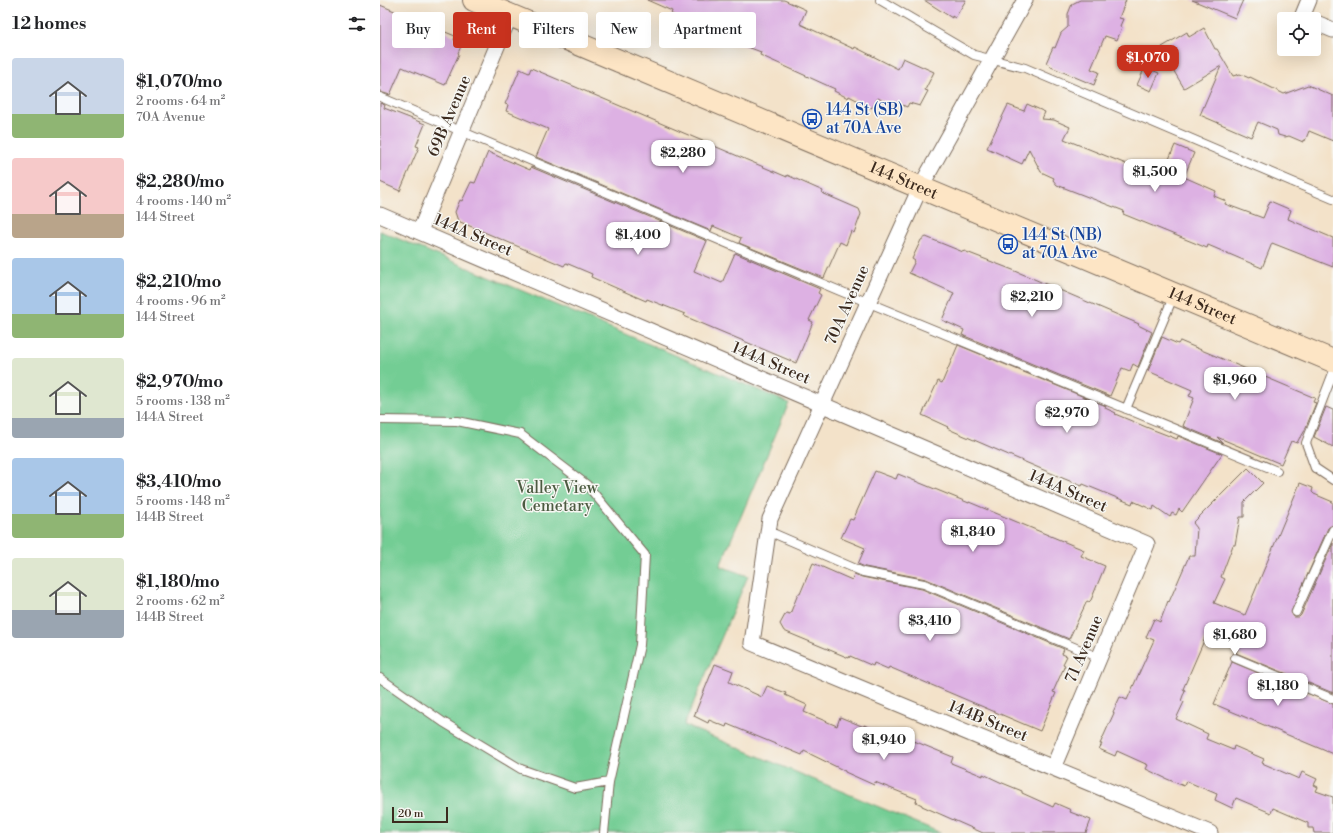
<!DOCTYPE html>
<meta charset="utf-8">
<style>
body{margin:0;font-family:"Libre Bodoni",serif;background:#f2f2f2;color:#202124;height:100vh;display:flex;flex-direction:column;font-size:15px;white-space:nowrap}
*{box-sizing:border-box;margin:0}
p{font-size:13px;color:#757577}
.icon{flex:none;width:22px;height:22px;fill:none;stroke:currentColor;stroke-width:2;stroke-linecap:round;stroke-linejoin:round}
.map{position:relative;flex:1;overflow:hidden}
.sheet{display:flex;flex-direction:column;background:#fff;width:380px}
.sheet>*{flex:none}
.guide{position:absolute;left:12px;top:12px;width:380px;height:36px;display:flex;gap:8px}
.buttons{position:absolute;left:897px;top:12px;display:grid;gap:8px}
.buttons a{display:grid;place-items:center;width:44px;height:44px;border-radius:4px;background:#fff;box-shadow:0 4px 16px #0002;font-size:20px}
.scale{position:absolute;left:12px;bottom:10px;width:56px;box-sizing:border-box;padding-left:4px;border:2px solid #3b2a1e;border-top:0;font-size:11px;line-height:14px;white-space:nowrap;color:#3b2a1e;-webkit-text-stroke:3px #f6f6f2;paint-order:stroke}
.price{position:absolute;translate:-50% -34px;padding:0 9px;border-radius:8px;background:#fff;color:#222;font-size:13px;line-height:26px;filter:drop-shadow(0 1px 2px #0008)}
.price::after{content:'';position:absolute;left:50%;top:24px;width:12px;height:9px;margin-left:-6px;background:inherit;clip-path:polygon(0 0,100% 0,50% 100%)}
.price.selected{background:#c8321e;color:#fff}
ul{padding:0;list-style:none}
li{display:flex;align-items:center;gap:12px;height:100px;padding:0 12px}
li span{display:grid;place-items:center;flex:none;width:112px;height:80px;border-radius:4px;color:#555}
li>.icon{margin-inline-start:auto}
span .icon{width:48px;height:48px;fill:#fffc;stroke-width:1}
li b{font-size:17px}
h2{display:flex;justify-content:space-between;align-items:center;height:48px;padding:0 12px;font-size:17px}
.chip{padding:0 14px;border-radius:4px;background:#fff;box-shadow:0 4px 16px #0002;font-size:14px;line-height:36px}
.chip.selected{background:#c8321e;color:#fff}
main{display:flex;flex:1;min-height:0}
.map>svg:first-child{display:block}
.green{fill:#73cd94;stroke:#577c59}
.building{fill:#ddb1e3}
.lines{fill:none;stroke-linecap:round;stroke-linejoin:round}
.service-casing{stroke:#7b6a5a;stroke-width:10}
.minor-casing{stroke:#7b6a5a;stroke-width:17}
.secondary-casing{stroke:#7b6a5a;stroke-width:24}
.service{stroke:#fff;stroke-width:8}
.minor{stroke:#fff;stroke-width:15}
.secondary{stroke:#fde5c5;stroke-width:22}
.labels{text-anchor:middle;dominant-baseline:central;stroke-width:3;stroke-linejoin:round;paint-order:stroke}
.transit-label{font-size:16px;fill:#164399;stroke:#f6f6f2;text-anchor:start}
.street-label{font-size:16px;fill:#3b2a1e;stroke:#f6f6f2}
.park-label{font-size:16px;fill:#4c5b41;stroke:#f6f6f2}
</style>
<main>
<section class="sheet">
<h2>12 homes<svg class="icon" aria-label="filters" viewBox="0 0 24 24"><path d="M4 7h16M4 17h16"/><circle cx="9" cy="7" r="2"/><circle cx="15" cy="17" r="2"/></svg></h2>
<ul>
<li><span style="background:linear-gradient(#c9d6e8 70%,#8fb573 0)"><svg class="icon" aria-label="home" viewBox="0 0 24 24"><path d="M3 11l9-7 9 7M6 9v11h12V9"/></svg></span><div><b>$1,070/mo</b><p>2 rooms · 64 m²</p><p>70A Avenue</p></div></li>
<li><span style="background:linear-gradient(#f6c9c9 70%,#b9a48a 0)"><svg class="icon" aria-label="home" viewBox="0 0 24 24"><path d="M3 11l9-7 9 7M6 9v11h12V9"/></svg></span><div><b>$2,280/mo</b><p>4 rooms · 140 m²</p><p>144 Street</p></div></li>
<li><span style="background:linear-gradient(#a9c7e8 70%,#8fb573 0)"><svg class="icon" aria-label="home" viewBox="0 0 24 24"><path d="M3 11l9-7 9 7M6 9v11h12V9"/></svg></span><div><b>$2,210/mo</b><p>4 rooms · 96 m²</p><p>144 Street</p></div></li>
<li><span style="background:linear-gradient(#dfe7d0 75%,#9aa5b1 0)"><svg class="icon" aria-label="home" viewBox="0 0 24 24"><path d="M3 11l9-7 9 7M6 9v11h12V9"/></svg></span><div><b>$2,970/mo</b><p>5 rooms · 138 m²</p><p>144A Street</p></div></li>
<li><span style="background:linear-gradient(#a9c7e8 70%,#8fb573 0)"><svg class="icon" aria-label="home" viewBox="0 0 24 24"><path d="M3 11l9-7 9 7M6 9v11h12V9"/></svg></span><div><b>$3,410/mo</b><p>5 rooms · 148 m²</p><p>144B Street</p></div></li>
<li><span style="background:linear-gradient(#dfe7d0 65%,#9aa5b1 0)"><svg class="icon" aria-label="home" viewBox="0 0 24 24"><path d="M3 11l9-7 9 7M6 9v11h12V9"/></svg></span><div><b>$1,180/mo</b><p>2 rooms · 62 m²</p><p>144B Street</p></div></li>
</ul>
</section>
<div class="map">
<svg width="953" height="833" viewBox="0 0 953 833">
<rect width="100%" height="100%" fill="#f6f6f2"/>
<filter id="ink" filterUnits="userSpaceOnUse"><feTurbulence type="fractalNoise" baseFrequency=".025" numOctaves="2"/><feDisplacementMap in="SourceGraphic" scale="8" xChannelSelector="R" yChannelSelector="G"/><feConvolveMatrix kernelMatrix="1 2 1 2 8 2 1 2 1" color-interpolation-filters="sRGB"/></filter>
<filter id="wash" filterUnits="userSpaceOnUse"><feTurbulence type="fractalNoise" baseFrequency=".012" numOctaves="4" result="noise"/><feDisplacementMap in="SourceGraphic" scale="16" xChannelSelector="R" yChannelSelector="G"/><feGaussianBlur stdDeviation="0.9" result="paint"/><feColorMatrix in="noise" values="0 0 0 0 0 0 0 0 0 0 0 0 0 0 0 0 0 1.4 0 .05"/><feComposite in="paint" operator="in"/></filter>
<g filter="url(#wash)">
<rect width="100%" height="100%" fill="#f3e2c9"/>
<!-- green -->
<path class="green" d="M0,231L409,403L340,566L368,576L304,725L561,833H0Z"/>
<g id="blocks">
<!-- building -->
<path class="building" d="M267,0H404L426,10L420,24L474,49L475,47L518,69L523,58L554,72L545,90L548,91L540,106L529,103L527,107L515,102L513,106L498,98L492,108L469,96L468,98L454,91L455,89L380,55L381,52L326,31V29L321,26L291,14L292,11Z
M544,0H586L575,18L572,16V18Z
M700,0H746L739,18L743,19L740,26L742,27L737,40L725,36L711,69L719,72L714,85L671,67L670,65L666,63L673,47L675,48L681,33L688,27V14L692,4Z
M812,0H863L855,18Z
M0,5L75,36L74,40L82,44L78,53L79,54L65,85L22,67L10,95L0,92Z
M824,28L835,49H837L853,76L860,74L869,78L870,77L904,94L928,85L953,96V141L929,131L925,141L923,140V142L909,136L905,137L898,135L897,130L878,122L871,137L820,115L841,66L804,88L783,53L784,52L782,47L807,32L809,37Z
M765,67L779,73L771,91L757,85Z
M151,68L407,177V175L443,191L442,193L479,209L481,214L474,233L471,231L466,245L460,242L444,278L359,243L361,238L333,226L331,231L156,157L168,129L126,111L128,105L125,104L140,69L149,73Z
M0,103L5,105L4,108L45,124L36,146L39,147L20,191L0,182Z
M647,104L665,112L662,119L674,120L690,127L684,139L761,170L764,162L784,171L795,145L814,153L804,177L836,191L834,196L846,201L845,204L883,218L890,201L911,210L908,219L953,238V267L892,243L882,268L828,245L827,248L743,214L744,211L677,185L673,180L674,178L661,172L649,149L642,164L607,148L628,105L644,111Z
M108,152L150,170L151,167L327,241L314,271L342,283L355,253L440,289L438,293L441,295L429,320L433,322L416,363L304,316L305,314L267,299L266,301L211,277L212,274L186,263L184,266L78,221L75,212L80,200L82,201L91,182L95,183Z
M546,237L583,252L584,251L633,270L759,324L758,325L772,332L758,367L753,364L750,371L742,368L730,396L582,335L584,330L562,320L574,293L529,273L535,261L532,259L541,240Z
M782,337L798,344L800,341L935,398L933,402L936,403L924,432L921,437H920L917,443L911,441L901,464L837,437L843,443L803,426L814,398L809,396L812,390L768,371Z
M578,345L726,406L725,408L736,413L735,414L766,427L797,439L798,436L842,454L802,512L799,509L796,515L792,513L790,517L774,506L773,510L753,501L752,504L703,484L702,486L680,477L573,431L567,428L568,427L542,415L558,381L562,383Z
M946,407L953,410V447L934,437Z
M868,468L883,483L864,502V517H860L855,545H853L841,577L845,579L834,603L865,615L920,483L933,488L932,492L934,494L953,502V525L948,528L911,612L914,617H919L921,615L953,543V693L856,653L859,645L829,632L827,637L826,636L803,689L805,690L801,701L804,702L796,719L828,734L826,739L853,750L854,746L884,759L882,763L919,779L922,772L937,779L934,785L938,787L936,791L953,797V833H934L933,828H928V823L893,808L891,813L856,798L852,808L835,800L837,794L806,781L804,786L787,779L766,769L768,765L737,751L735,756L719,749L722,744H720L734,713L733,712L740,697L747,700L774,640L766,637L774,619L780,622L788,601L789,602L809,556H815L817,528L813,523Z
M495,471L516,479L518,474L589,503V502L613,512L704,550L701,556L725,566L711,600L709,602L707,601L689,639L546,579L485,567L478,564L485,548L461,538L470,519L473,520Z
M433,563L472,580L474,574L482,577L542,589L684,649L682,654L687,656L683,664L685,665L673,692L676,693L660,731L509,667L508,669L494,663L493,666L470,656L469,658L404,631L400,624L406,613L410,614L418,594H420Z
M852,662L953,704V754L834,704Z
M335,664L353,671L349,682L382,697L387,686L406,693L405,695L427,705L424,712L457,726L460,717L484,727V725L531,746L534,741L573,757L571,763L603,776V774L620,782L642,791V793L673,807L675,803L691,810L690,812L711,820L706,833H603L542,806V805L536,802L537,799L495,782L494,785L465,772V771L424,751L422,755L347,724L346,727L329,720L328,723L314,716Z"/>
</g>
</g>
<g filter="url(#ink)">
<use href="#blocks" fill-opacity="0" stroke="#7b6a5a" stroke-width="1"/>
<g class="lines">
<!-- service casing -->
<g class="service-casing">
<path id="service" d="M500,0L594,55L645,68L953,199
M0,97L460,291L897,471
M953,373L926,443L935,468L953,480
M746,409L794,295
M0,420L77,421L140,434L207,485L265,555L260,645L229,782L224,833
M388,531L483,572L544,584L720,658
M916,612L953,530
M855,658L953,699
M0,678L63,722L141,769L195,788L229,782"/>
</g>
<!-- minor casing -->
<g class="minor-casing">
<path id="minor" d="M645,0L540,188L390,519L372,643L830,833
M927,19L922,17L929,0
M934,22L953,30
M0,215L767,544L673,768
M40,231L130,15"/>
</g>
<!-- secondary casing -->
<g class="secondary-casing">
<g id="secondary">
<path id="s1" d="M94,0L953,361"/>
</g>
</g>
<!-- service -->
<use href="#service" class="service"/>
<!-- minor -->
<use href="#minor" class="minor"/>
<!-- secondary -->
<use href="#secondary" class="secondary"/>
</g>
</g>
<!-- icons -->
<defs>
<g id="bus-ring" transform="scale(1)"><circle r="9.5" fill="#f6f6f2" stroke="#1a4fb4" stroke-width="1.5"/><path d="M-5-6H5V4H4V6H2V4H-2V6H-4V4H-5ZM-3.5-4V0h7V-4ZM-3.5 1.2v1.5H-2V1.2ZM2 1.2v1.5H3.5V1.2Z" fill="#1a4fb4"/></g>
</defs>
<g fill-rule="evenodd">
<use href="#bus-ring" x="432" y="119"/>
<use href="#bus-ring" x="628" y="244"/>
</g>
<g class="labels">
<!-- transit labels -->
<g class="transit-label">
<text x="446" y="110">144 St (SB)<tspan x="446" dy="18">at 70A Ave</tspan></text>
<text x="642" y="235">144 St (NB)<tspan x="642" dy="18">at 70A Ave</tspan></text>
</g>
<!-- street labels -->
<g class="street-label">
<text transform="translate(69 116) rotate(-67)">69B Avenue</text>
<text stroke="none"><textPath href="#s1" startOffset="466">144 Street</textPath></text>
<text transform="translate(93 235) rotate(23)">144A Street</text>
<text transform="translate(467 305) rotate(-66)">70A Avenue</text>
<text stroke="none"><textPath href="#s1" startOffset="790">144 Street</textPath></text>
<text transform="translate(391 363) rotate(23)">144A Street</text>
<text transform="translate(688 491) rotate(23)">144A Street</text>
<text transform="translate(704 649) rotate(-67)">71 Avenue</text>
<text transform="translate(608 721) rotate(22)">144B Street</text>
</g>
<!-- park labels -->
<g class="park-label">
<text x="177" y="488">Valley View<tspan x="177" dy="18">Cemetary</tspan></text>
</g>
</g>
</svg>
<div class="buttons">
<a><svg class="icon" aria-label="locate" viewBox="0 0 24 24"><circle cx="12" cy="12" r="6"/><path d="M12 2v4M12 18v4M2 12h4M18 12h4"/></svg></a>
</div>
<div class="scale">20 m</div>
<b class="price selected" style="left:768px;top:79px">$1,070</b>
<b class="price" style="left:303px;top:174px">$2,280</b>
<b class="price" style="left:775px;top:193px">$1,500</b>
<b class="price" style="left:258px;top:256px">$1,400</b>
<b class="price" style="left:652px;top:318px">$2,210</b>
<b class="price" style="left:855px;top:401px">$1,960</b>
<b class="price" style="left:687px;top:434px">$2,970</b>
<b class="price" style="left:593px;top:553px">$1,840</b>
<b class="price" style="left:550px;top:642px">$3,410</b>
<b class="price" style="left:855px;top:656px">$1,680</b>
<b class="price" style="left:898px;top:707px">$1,180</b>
<b class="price" style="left:504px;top:761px">$1,940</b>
<div class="guide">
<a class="chip">Buy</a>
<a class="chip selected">Rent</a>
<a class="chip">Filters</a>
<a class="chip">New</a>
<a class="chip">Apartment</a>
</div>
</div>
</main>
